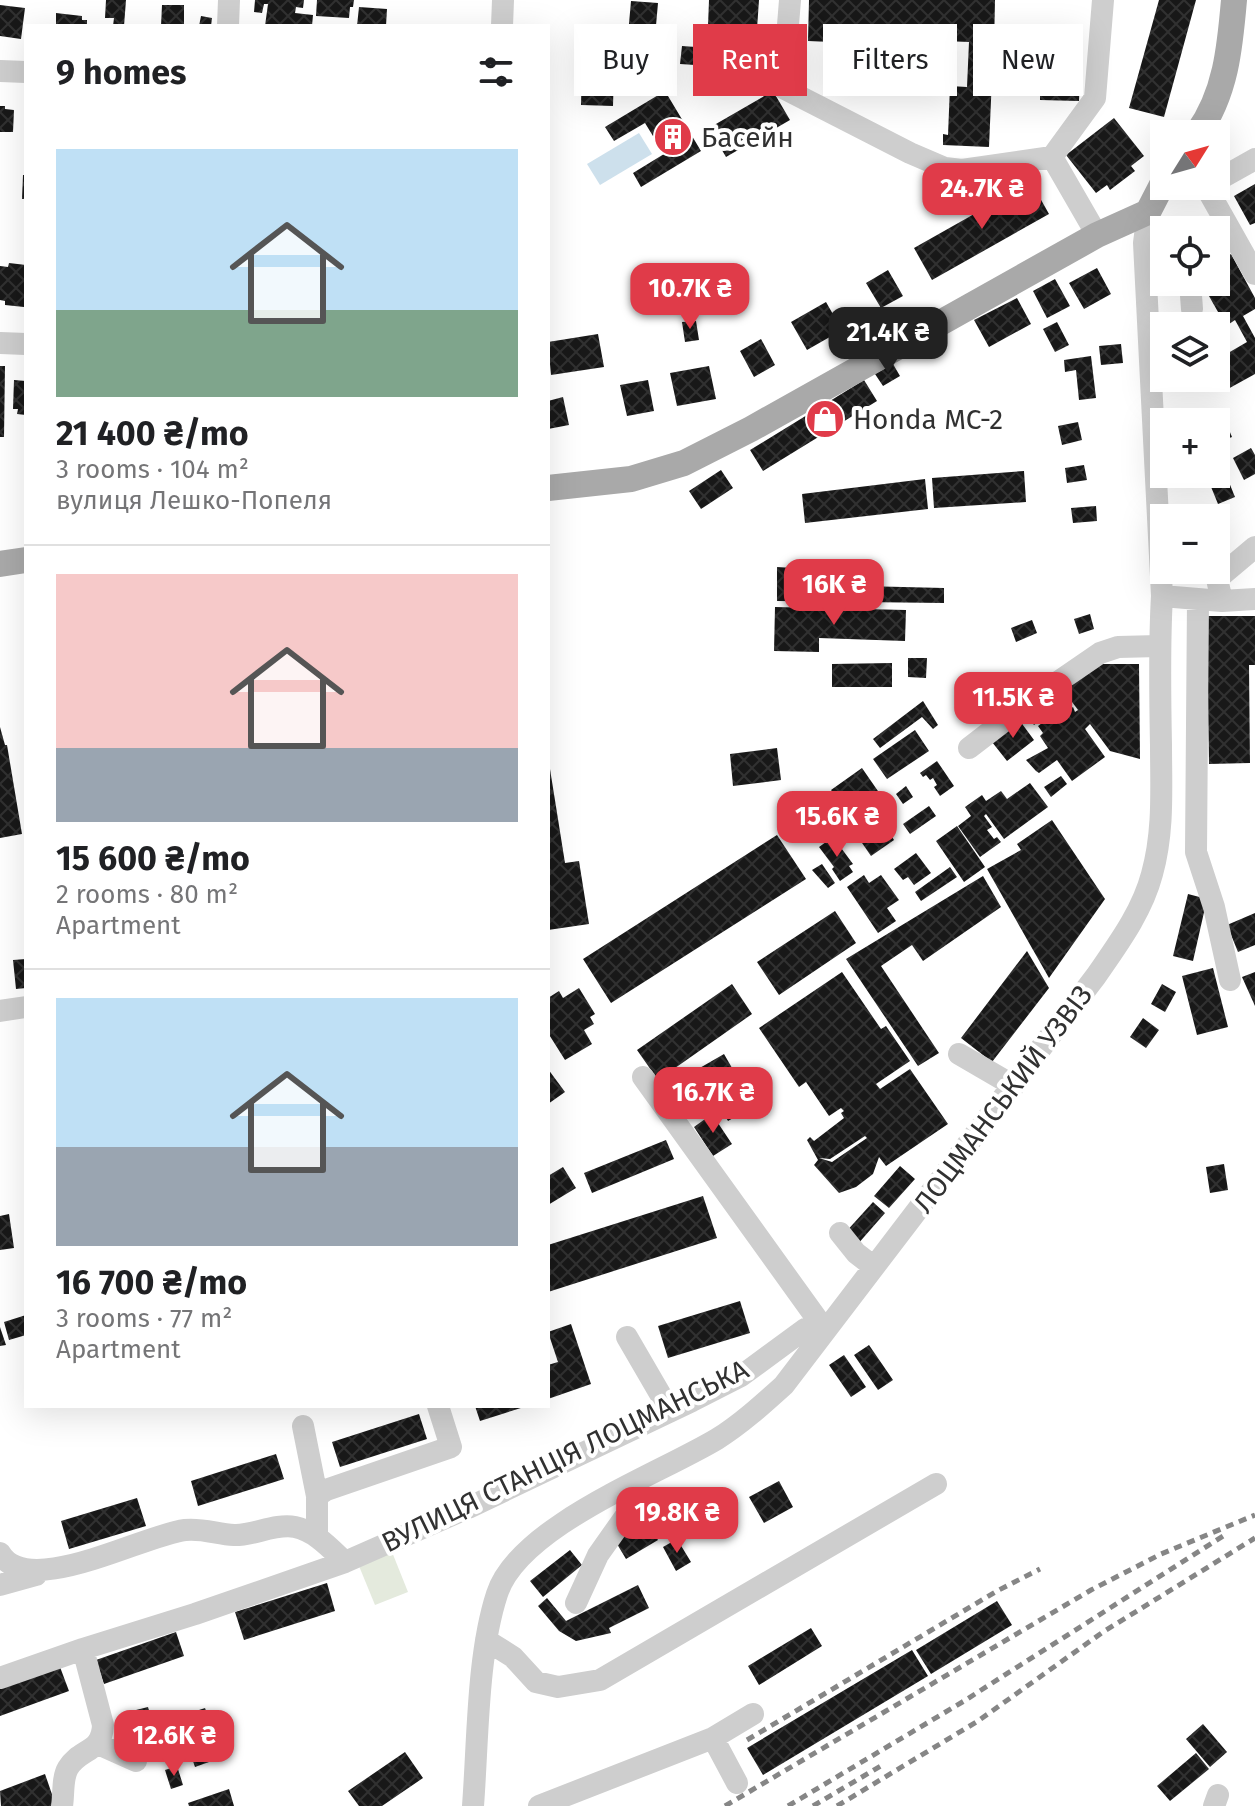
<!DOCTYPE html>
<meta charset="utf-8">
<style>
body{margin:0;font-family:"Fira Sans",sans-serif;background:#f6f6f6;color:#202124;height:100vh;display:flex;flex-direction:column;font-size:30px;white-space:nowrap}
*{box-sizing:border-box;margin:0}
p{font-size:26px;color:#757577}
.icon{flex:none;width:44px;height:44px;fill:none;stroke:currentColor;stroke-width:2;stroke-linecap:round;stroke-linejoin:round}
.map{position:relative;flex:1;overflow:hidden}
.panel{position:absolute;left:24px;top:24px;width:526px;height:1384px;display:flex;flex-direction:column;background:#fff;border-radius:0px;box-shadow:0 8px 32px #0002}
.panel>*{flex:none}
.banner{position:absolute;left:574px;top:24px;width:560px;height:72px;display:flex;gap:16px}
.needle{width:52px;rotate:53deg}
.controls{position:absolute;left:1150px;top:120px;display:grid;gap:16px}
.controls a{display:grid;place-items:center;width:80px;height:80px;border-radius:0px;background:#fff;box-shadow:0 8px 32px #0002;font-size:40px}
.price{position:absolute;translate:-50% -68px;padding:0 18px;border-radius:16px;background:#e03b49;color:#fff;font-size:26px;line-height:52px;filter:drop-shadow(0 2px 4px #0008)}
.price::after{content:'';position:absolute;left:50%;top:48px;width:24px;height:18px;margin-left:-12px;background:inherit;clip-path:polygon(0 0,100% 0,50% 100%)}
.price.active{background:#222;color:#fff}
ul{padding:0;list-style:none}
li{display:grid;align-content:center;gap:16px;height:424px;padding:0 32px}
li+li{border-top:2px solid #e0e0e0}
li span{display:grid;place-items:center;height:248px;border-radius:0px;color:#555}
li>.icon{margin-inline-start:auto}
span .icon{width:144px;height:144px;fill:#fffc;stroke-width:1}
li b{font-size:34px}
h2{display:flex;justify-content:space-between;align-items:center;height:96px;padding:0 32px;font-size:34px}
.pill{padding:0 28px;border-radius:0px;background:#fff;box-shadow:0 8px 32px #0002;font-size:28px;line-height:72px}
.pill.active{background:#e03b49;color:#fff}
.map>svg:first-child{display:block}
.park{fill:#e4eadd}
.water{fill:#cde0ec}
.building{fill:url(#building-cross-hatch);fill-rule:evenodd}
.lines{fill:none;stroke-linecap:round;stroke-linejoin:round}
.minor{stroke:#cecece;stroke-width:22}
.major{stroke:#a9a9a9;stroke-width:26}
.rail{stroke:#868686;stroke-width:5;stroke-dasharray:8 6;stroke-linecap:butt}
.labels{text-anchor:middle;dominant-baseline:central;stroke-width:8;stroke-linejoin:round;paint-order:stroke}
.poi-label{font-size:28px;fill:#313131;stroke:#fff;text-anchor:start}
.street-label{font-size:28px;fill:#313131;stroke:#fff}
</style>
<div class="map">
<svg width="1255" height="1806" viewBox="0 0 1255 1806">
<defs>
<pattern id="building-cross-hatch" width="8" height="8" patternUnits="userSpaceOnUse" patternTransform="scale(2)"><rect width="8" height="8" fill="#181818"/><path d="M0 0l8 8M0 8l8-8" fill="none" stroke="#313131"/></pattern>
</defs>
<rect width="100%" height="100%" fill="#fff"/>
<!-- park -->
<path class="park" d="M392,1552L408,1592L375,1605L359,1566Z"/>
<!-- water -->
<path class="water" d="M639,133L652,154L600,185L587,164Z"/>
<!-- building -->
<path class="building" d="M106,0H126L124,26H113L114,18H105Z
M255,0H304L303,8L296,7L295,13L313,15L312,26H265L268,4H264L262,13L254,12Z
M317,0H354L353,7H350L349,18L316,16Z
M709,0H759L757,29L708,26Z
M809,0H995L994,47L1081,51L1079,101L1040,100V92L1015,91V78L992,77L989,147L943,145V134L948,135L950,86L967,87L969,42L919,40L920,77L906,89L888,88L877,73L879,36L831,34V42L808,41Z
M1159,0H1196L1164,117L1129,108Z
M631,1L658,3L654,48L627,46Z
M0,5L25,8L21,39L0,36Z
M162,5H184V26H161Z
M359,7L387,9L386,26H357Z
M56,13L82,16V20H87V26H56Z
M201,16L212,18L211,26H199Z
M682,46L696,47L695,65L680,64Z
M599,55L674,60L673,74L614,70L613,106L581,105L582,61L599,62Z
M665,91L701,151L641,187L633,173L664,154L645,123L614,141L605,127Z
M773,91L790,120L726,157L709,128Z
M0,106H5V109L14,110L13,132H0Z
M1114,118L1144,156L1131,166L1135,171L1110,190L1107,185L1096,193L1066,155Z
M23,175H26V199H22Z
M1031,182L1049,214L932,280L914,248Z
M1255,184V223L1250,225L1234,196Z
M1231,254L1255,298V309L1243,316L1255,338V374L1226,390L1216,372V360L1247,342L1235,320L1226,326L1201,282H1216V263Z
M9,263L26,265L24,307L5,305V301L0,300V266L8,267Z
M1097,268L1111,294L1084,309L1069,283Z
M888,270L903,296L881,308L866,283Z
M1055,279L1070,306L1047,318L1033,291Z
M1017,298L1031,324L989,347L974,320Z
M826,302L842,330L807,350L791,322Z
M696,321L699,340L685,342L682,322Z
M1057,322L1069,345L1055,352L1043,329Z
M598,334L604,367L551,375L548,342Z
M761,339L775,365L754,377L740,351Z
M1121,344L1123,363L1101,365L1099,346Z
M1091,356L1096,398L1079,400L1076,370L1065,372L1064,360Z
M893,364L900,376L883,386L875,374Z
M0,366H5L4,437H0Z
M709,366L716,399L677,406L670,373Z
M14,380L26,381V415L17,414L18,409H13Z
M648,380L654,411L627,416L620,385Z
M864,380L877,401L763,471L750,450Z
M563,397L569,425L548,429V401Z
M1225,420L1232,437L1216,443V424Z
M1078,422L1082,440L1062,445L1058,426Z
M1251,448L1255,455V474L1244,480L1233,458Z
M1084,465L1087,480L1067,483L1065,468Z
M721,470L733,488L701,509L689,491Z
M1224,470L1235,497L1218,504L1207,477Z
M1024,471L1026,502L934,508L932,478Z
M925,479L928,509L805,523L802,494Z
M1096,506L1097,521L1073,523L1071,508Z
M1216,512L1223,531L1216,534V518H1201Z
M777,567L793,568V572H798V575L854,576V580H862V586L944,588V603L777,601Z
M775,607L906,610L905,641L819,638V652L774,651Z
M1090,614L1094,629L1079,634L1074,619Z
M1207,616H1255V665H1249L1250,763L1209,764Z
M1032,620L1037,633L1016,642L1011,628Z
M908,658H927L926,678L908,677Z
M892,663V687H832V664Z
M1092,664H1139L1140,759L1110,751L1090,724L1085,729L1105,757L1072,781L1057,760L1039,773L1036,771L1026,760L1048,748L1040,736L1043,733L1038,726L1053,715L1056,719L1073,707L1075,712L1078,710L1060,686Z
M1044,697L1054,711L1034,725L1024,711Z
M923,701L938,725L933,729L922,717L880,748L873,739Z
M1017,717L1034,740L1007,761L992,742Z
M0,727L5,745H7L22,834L0,838Z
M915,730L929,751L887,779L873,759Z
M777,748L781,780L733,786L730,754Z
M937,761L954,786L940,796L934,787L937,785L933,778L930,780L926,775L923,777L920,773Z
M862,768L880,794L850,815L831,790Z
M550,769L565,863L579,861L589,924L548,930Z
M1061,776L1067,784L1051,797L1044,787Z
M1030,783L1048,807L1004,839L986,814L984,816L992,827L987,830L994,839L997,837L1001,842L980,857L958,826L971,816L965,807L982,795L986,801L1001,791L1007,799Z
M906,786L913,797L903,804L896,794Z
M822,797L833,810L804,832L794,818Z
M884,803L892,815L882,822L873,810Z
M929,806L936,816L910,834L903,824Z
M1052,820L1105,899L1049,978L987,869L1021,850L1017,844Z
M884,824L894,840L871,856L860,840Z
M957,826L985,867L964,882L936,841Z
M777,835L806,879L611,1003L583,959Z
M833,837L853,864L849,866L853,872L840,881L832,869L834,867L819,847Z
M916,853L931,873L914,885L908,877L903,880L894,869Z
M822,864L835,883L828,888L812,870Z
M950,867L957,877L921,901L915,892Z
M864,875L869,883L881,875L899,900L887,908L896,921L878,933L847,887Z
M983,876L1001,907L923,961L912,945L881,966L939,1053L918,1066L846,959Z
M1188,894L1207,899L1193,961L1173,956Z
M835,911L856,943L779,995L757,962Z
M1255,913V945L1238,952L1227,925Z
M1027,951L1049,988L992,1062L961,1038Z
M26,959V988L16,989L13,960Z
M1213,968L1228,1027L1197,1035L1182,976Z
M842,972L881,1029L886,1026L910,1061L876,1084L880,1089L910,1069L948,1124L886,1166L879,1157L873,1174L856,1187L839,1193L814,1165L818,1160L807,1140L810,1137L814,1141L844,1118L841,1113L844,1111L841,1108L829,1116L806,1082L799,1087L759,1028ZM865,1136L867,1138L832,1162L819,1158L830,1159Z
M1255,972V1006L1242,977Z
M732,984L752,1014L658,1080L637,1050Z
M1162,984L1176,992L1165,1012L1151,1004Z
M579,988L595,1014L590,1017L594,1024L584,1030L592,1044L565,1060L548,1033V998L559,991L563,998Z
M1143,1018L1159,1030L1146,1048L1130,1037Z
M724,1054L754,1106L728,1121L698,1069Z
M548,1069L565,1092L548,1104Z
M712,1114L732,1144L713,1156L694,1127Z
M666,1140L674,1159L592,1193L584,1173Z
M1224,1164L1228,1190L1210,1193L1206,1167Z
M900,1166L915,1179L889,1208L874,1196Z
M563,1167L576,1188L548,1205V1176Z
M703,1196L717,1238L548,1292V1245Z
M873,1202L885,1213L857,1245L844,1234Z
M9,1214L14,1248L0,1250V1216Z
M740,1301L750,1333L668,1358L658,1326Z
M26,1315V1335L9,1340L4,1322Z
M571,1324L591,1384L548,1399V1365L558,1362L548,1332Z
M0,1327L6,1345L0,1346Z
M869,1345L893,1380L878,1390L854,1355Z
M844,1355L866,1387L851,1397L829,1365Z
M475,1406H524V1407L480,1421Z
M419,1414L427,1439L340,1467L332,1442Z
M276,1454L284,1479L198,1506L191,1481Z
M779,1481L793,1507L764,1523L749,1497Z
M653,1495L667,1519L651,1529L658,1540L626,1559L614,1539L645,1519L636,1505Z
M137,1498L146,1526L69,1549L61,1521Z
M677,1539L691,1562L676,1571L663,1547Z
M570,1550L582,1565L543,1597L530,1581Z
M327,1583L335,1611L244,1640L235,1612Z
M638,1585L649,1608L609,1628L611,1633L576,1641L559,1631L538,1606L547,1598L566,1621Z
M997,1601L1012,1625L931,1674L916,1650Z
M811,1628L822,1646L759,1685L748,1666Z
M176,1632L184,1656L104,1684L96,1660Z
M912,1650L928,1676L763,1775L747,1748Z
M60,1667L69,1691L0,1716V1688Z
M148,1707L153,1725L133,1731L128,1712Z
M205,1708L223,1757L195,1767L178,1717Z
M1203,1724L1227,1752L1210,1767L1186,1739Z
M405,1752L423,1778L382,1806H359L348,1791Z
M1196,1753L1209,1769L1170,1801L1157,1786Z
M177,1766L183,1785L171,1789L165,1770Z
M45,1774L56,1806H1L0,1791Z
M229,1789L234,1806H189L188,1803Z"/>
<g class="lines">
<!-- minor -->
<path class="minor" d="M790,0L783,88L910,153L945,168L962,170L1052,157L1097,235
M228,26L229,0
M502,26L503,0
M0,71L26,72
M1052,157L1095,98L1103,0
M1216,181L1255,159
M1206,187L1255,274
M1190,282L1192,309
M0,343L26,344
M1162,596L1222,601L1255,599
M1198,600L1196,852L1214,907L1230,980
M1222,601L1217,579L1255,547
M969,748L1030,701L1100,653L1118,647L1159,646
M0,1011L26,1007
M959,1054L1014,1086
M643,1077L825,1330
M840,1233L856,1253L874,1267
M627,1337L670,1411
M303,1426L317,1496
M317,1536V1496L326,1490L451,1447L438,1406
M0,1553C27,1600 143,1535 185,1530C202,1528 217,1534 234,1535C253,1536 275,1523 295,1527C315,1531 330,1548 345,1562
M0,1585L36,1575
M576,1603L598,1555L627,1514L630,1485
M486,1640L513,1657L536,1682L558,1687L600,1680L936,1484
M0,1678L83,1649
M713,1738L753,1714
M98,1744L136,1761
M62,1806C64,1794 62,1778 68,1768C80,1748 102,1753 103,1725L83,1649L195,1614L345,1562L468,1508L692,1401L741,1376L805,1329L825,1330
M473,1806C478,1741 477,1655 497,1594C519,1526 657,1475 717,1439C741,1424 763,1404 784,1385L1096,976C1118,944 1142,912 1152,874C1164,831 1161,788 1161,745C1160,695 1159,646 1162,596L1144,243L1148,212
M539,1806L713,1738L737,1783
M1214,1806L1218,1795"/>
<!-- major -->
<path class="major" d="M1197,134C1226,94 1230,47 1234,0
M548,488L631,479L684,463L751,429L1097,235L1148,212L1164,181
M0,564L26,560"/>
<!-- rail -->
<path class="rail" d="M747,1740L997,1591L1040,1569
M725,1806L1091,1590L1161,1554L1255,1515
M788,1806L964,1701L1223,1536
M813,1806L884,1764
M837,1806L978,1721L1103,1632L1255,1538"/>
</g>
<!-- icons -->
<defs>
<g id="building-disc" transform="scale(2)"><circle r="9.5" fill="#e03b49" stroke="#fff"/><path d="M-4-6H4V6H1V3H-1V6H-4ZM-2.5-4.3h1.7v1.8h-1.7ZM.8-4.3h1.7v1.8H.8ZM-2.5-1h1.7V.8h-1.7ZM.8-1h1.7V.8H.8Z" fill="#fff"/></g>
<g id="shop-disc" transform="scale(2)"><circle r="9.5" fill="#e03b49" stroke="#fff"/><path d="M-5-2.5h2.3a2.7 3.5 0 0 1 5.4 0H5L5.5 6h-11ZM-1.5-2.5h3a1.5 2.3 0 0 0-3 0Z" fill="#fff"/></g>
</defs>
<g fill-rule="evenodd">
<use href="#building-disc" x="673" y="137"/>
<use href="#shop-disc" x="825" y="419"/>
</g>
<g class="labels">
<!-- poi labels -->
<g class="poi-label">
<text x="701" y="137">Басейн</text>
<text x="853" y="419">Honda МС-2</text>
</g>
<!-- street labels -->
<g class="street-label">
<text transform="translate(1003 1099) rotate(-53)">ЛОЦМАНСЬКИЙ УЗВІЗ</text>
<text transform="translate(565 1456) rotate(-26)">ВУЛИЦЯ СТАНЦІЯ ЛОЦМАНСЬКА</text>
</g>
</g>
</svg>
<div class="controls">
<a><svg class="needle" viewBox="-14 -14 28 28"><path d="M0-13l5 13h-10z" fill="#e53935"/><path d="M0 13l5-13h-10z" fill="#757577"/></svg></a>
<a><svg class="icon" aria-label="locate" viewBox="0 0 24 24"><circle cx="12" cy="12" r="6"/><path d="M12 2v4M12 18v4M2 12h4M18 12h4"/></svg></a>
<a><svg class="icon" aria-label="layers" viewBox="0 0 24 24"><path d="M12 4l9 5-9 5-9-5zM3 14l9 5 9-5"/></svg></a>
<a>+</a>
<a>−</a>
</div>
<b class="price" style="left:982px;top:231px">24.7K ₴</b>
<b class="price" style="left:690px;top:331px">10.7K ₴</b>
<b class="price active" style="left:888px;top:375px">21.4K ₴</b>
<b class="price" style="left:834px;top:627px">16K ₴</b>
<b class="price" style="left:1013px;top:740px">11.5K ₴</b>
<b class="price" style="left:837px;top:859px">15.6K ₴</b>
<b class="price" style="left:713px;top:1135px">16.7K ₴</b>
<b class="price" style="left:677px;top:1555px">19.8K ₴</b>
<b class="price" style="left:174px;top:1778px">12.6K ₴</b>
<div class="banner">
<a class="pill">Buy</a>
<a class="pill active">Rent</a>
<a class="pill">Filters</a>
<a class="pill">New</a>
</div>
<section class="panel">
<h2>9 homes<svg class="icon" aria-label="filters" viewBox="0 0 24 24"><path d="M4 7h16M4 17h16"/><circle cx="9" cy="7" r="2"/><circle cx="15" cy="17" r="2"/></svg></h2>
<ul>
<li><span style="background:linear-gradient(#bfe0f5 65%,#7fa58c 0)"><svg class="icon" aria-label="home" viewBox="0 0 24 24"><path d="M3 11l9-7 9 7M6 9v11h12V9"/></svg></span><div><b>21 400 ₴/mo</b><p>3 rooms · 104 m²</p><p>вулиця Лешко-Попеля</p></div></li>
<li><span style="background:linear-gradient(#f6c9c9 70%,#9aa5b1 0)"><svg class="icon" aria-label="home" viewBox="0 0 24 24"><path d="M3 11l9-7 9 7M6 9v11h12V9"/></svg></span><div><b>15 600 ₴/mo</b><p>2 rooms · 80 m²</p><p>Apartment</p></div></li>
<li><span style="background:linear-gradient(#bfe0f5 60%,#9aa5b1 0)"><svg class="icon" aria-label="home" viewBox="0 0 24 24"><path d="M3 11l9-7 9 7M6 9v11h12V9"/></svg></span><div><b>16 700 ₴/mo</b><p>3 rooms · 77 m²</p><p>Apartment</p></div></li>
</ul>
</section>
</div>
